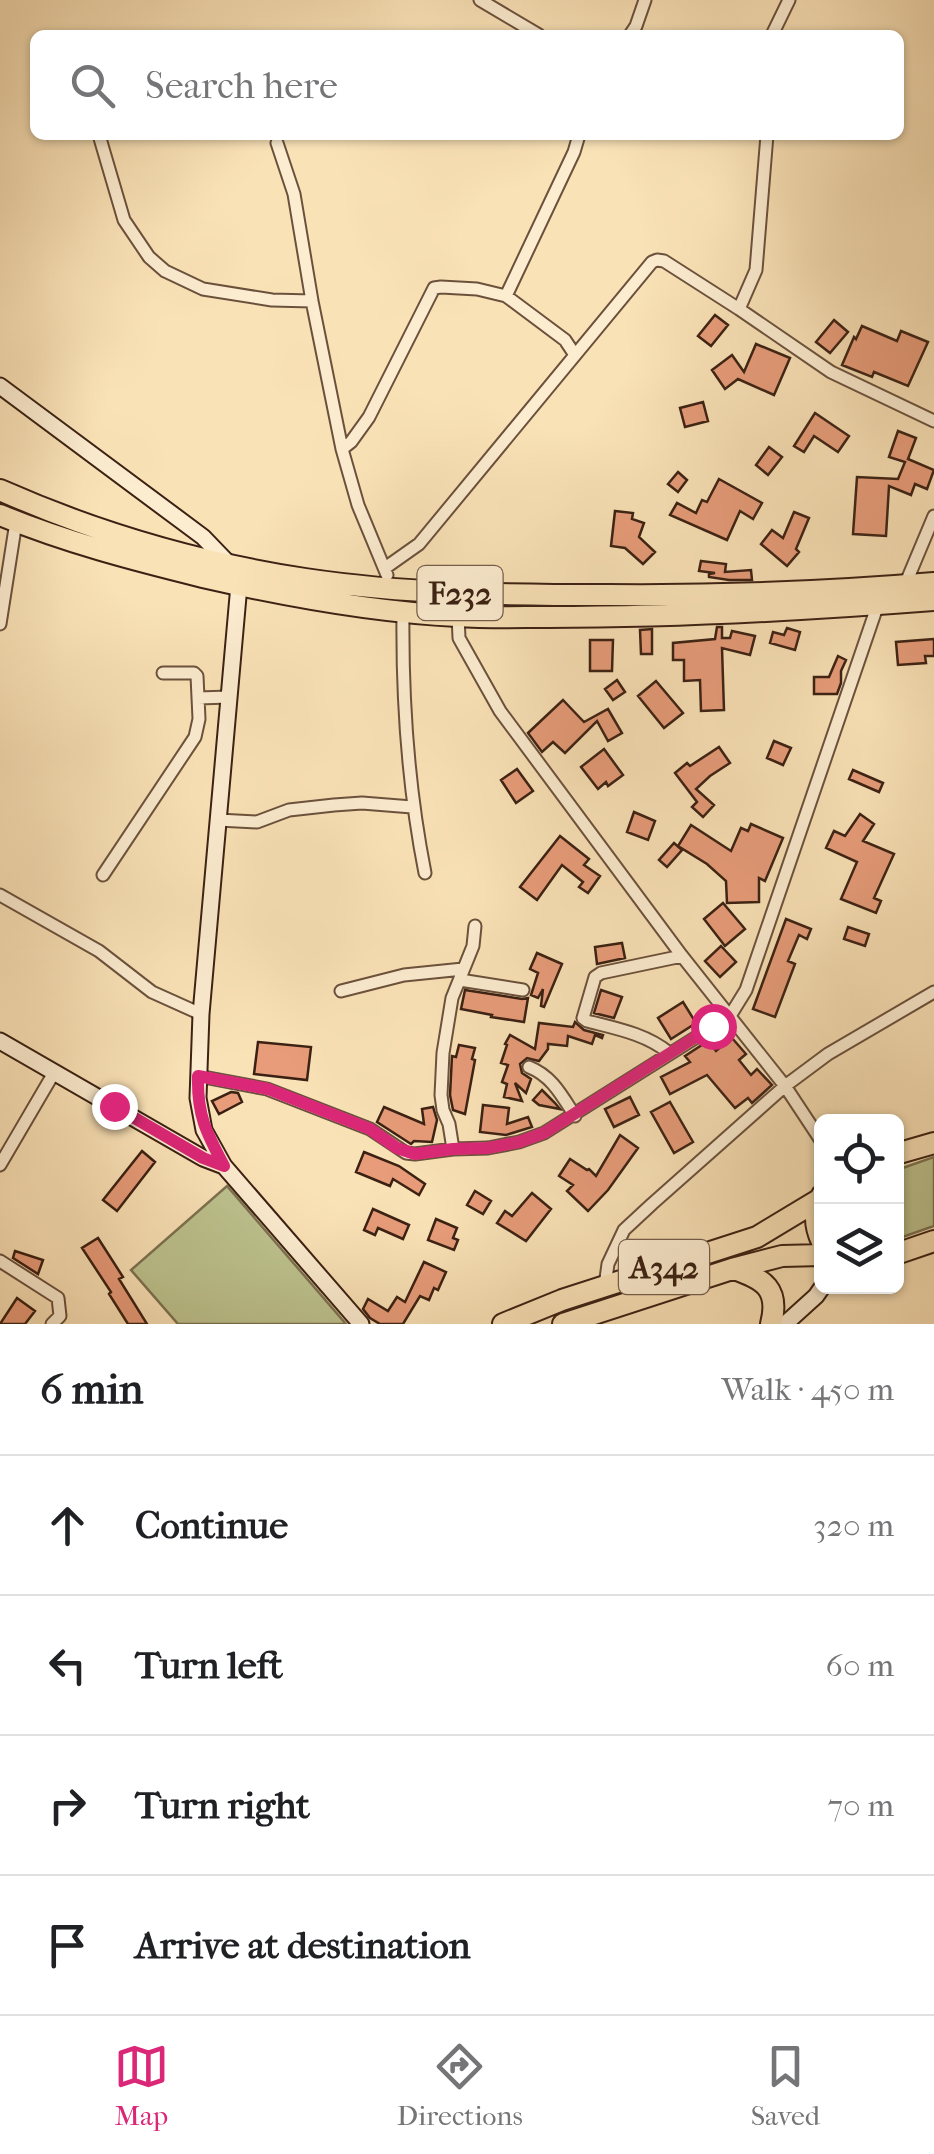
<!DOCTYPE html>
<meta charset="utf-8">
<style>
body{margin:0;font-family:"IM FELL French Canon",serif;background:#f2f2f2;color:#202124}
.controls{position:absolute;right:30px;bottom:30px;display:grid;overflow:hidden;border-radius:15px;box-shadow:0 2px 8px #0004}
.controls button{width:90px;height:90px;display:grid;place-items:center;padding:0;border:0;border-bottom:2px solid #e0e0e0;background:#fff;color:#202124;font:50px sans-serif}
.stop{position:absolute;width:30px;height:30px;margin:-22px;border:8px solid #db2777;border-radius:50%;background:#fff}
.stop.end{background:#db2777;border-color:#fff;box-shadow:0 2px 10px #0008}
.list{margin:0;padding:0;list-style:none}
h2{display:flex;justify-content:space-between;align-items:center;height:130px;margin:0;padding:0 40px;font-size:42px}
h2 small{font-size:32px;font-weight:400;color:#757577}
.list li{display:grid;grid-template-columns:65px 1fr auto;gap:30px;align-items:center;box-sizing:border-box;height:140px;padding:0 40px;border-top:2px solid #e0e0e0}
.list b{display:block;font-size:38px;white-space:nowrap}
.list em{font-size:32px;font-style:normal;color:#757577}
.icon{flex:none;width:55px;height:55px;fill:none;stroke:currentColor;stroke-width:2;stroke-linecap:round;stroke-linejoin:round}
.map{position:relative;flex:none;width:934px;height:1324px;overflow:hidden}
.search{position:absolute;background:#fff;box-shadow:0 2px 8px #0004;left:30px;right:30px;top:30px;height:110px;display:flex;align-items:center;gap:25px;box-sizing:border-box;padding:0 35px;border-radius:15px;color:#757577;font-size:38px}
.sheet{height:690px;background:#fff}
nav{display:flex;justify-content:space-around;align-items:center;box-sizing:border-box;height:140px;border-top:2px solid #e0e0e0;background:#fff;font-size:28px;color:#757577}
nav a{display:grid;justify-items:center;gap:5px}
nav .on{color:#db2777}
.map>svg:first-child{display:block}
</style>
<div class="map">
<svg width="934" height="1324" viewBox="0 0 934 1324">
<rect width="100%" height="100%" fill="#fae2b7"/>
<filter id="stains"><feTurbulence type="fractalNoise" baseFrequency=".002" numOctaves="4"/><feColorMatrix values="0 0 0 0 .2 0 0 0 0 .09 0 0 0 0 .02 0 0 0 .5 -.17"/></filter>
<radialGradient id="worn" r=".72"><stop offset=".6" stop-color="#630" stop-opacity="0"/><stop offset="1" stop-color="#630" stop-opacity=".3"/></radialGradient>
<!-- green -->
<path fill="#bdc38f" stroke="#7c7251" stroke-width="2.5" d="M934 1157V1226L897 1239V1170Z
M227 1186 346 1324H178L131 1270Z"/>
<!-- building -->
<path fill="#e89c7a" stroke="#3b2113" stroke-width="2.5" d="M715 315 728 325 711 346 698 336Z
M834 320 848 332 830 353 816 342Z
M862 326 897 341 901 331 928 342 908 386 874 372 872 377 842 365 854 337 856 339Z
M756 344 790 358 774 395 738 379 725 389 712 370 732 355 744 372Z
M703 402 708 421 685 427 680 408Z
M815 413 849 436 838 452 814 436 804 452 794 446Z
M898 431 916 438 908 459 934 470 927 489 915 484 911 495 889 486 886 536 853 534 857 477 898 479 905 462 889 457Z
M769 447 782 457 768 475 756 465Z
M678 472 687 480 678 492 668 484Z
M719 479 762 503 753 519 740 511 727 540 670 515 677 503 696 513 702 500 707 502Z
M615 511 633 513 632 519 644 523 639 537 655 552 643 564 625 548 611 546Z
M794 512 809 518 796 549 799 552 787 566 761 544 772 530 783 538Z
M701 561 726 564 725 572 751 570 752 580H729L709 577V574L715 573 699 571Z
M717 627H722V638H730L732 631 755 636 750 655 722 648 724 710 701 711 700 680 684 681V660H673V643L715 639Z
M787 628 800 632 795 650 770 643 773 632 784 635Z
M652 629V654H641L640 630Z
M934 639V656H925L926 663 898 665 896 642Z
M590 640H613L612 671H590Z
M838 656 846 660 841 671V683L837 694H814V677H829Z
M617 680 625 692 613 700 605 689Z
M656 681 683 713 664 728 638 696Z
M563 700 584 722 608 709 622 733 608 741 597 721 565 753 553 742 542 752 528 733Z
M774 741 791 748 783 765 767 758Z
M719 747 730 763 710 776 696 789 714 805 703 817 692 807 697 802 675 773 687 763 690 766Z
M604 749 623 775 608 786 606 782 598 789 581 767Z
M517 769 533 791 516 803 501 780Z
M853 770 883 783 879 792 849 779Z
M634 812 655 821 648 840 627 832Z
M860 814 874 824 863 841 894 854 874 898 881 901 876 913 841 899 857 862 826 848 834 831 845 836Z
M751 824 783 838 765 881 759 878V902L727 903 726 881 707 864 678 846 691 825 731 851 741 828 748 831Z
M560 836 589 859 584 865 600 876 588 893 579 887 583 882 562 865 537 900 520 887Z
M674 843 682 850 667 867 659 860Z
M723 903 745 929 725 946 704 919Z
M786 919 811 929 807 939 799 935 788 961 795 964 775 1017 753 1009Z
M848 927 869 934 865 946 844 939Z
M622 943 625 958 597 964 595 947Z
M721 946 736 962 720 977 705 961Z
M537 953 562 964 544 1007 541 1006 543 989 538 998 531 995 538 973 530 969Z
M465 990 522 999 528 998 524 1022 491 1017 492 1015 461 1009Z
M601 990 622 997 614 1018 594 1013Z
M683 1002 696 1023 671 1039 658 1018Z
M575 1022 584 1030 603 1035 602 1038 595 1035 592 1044 568 1036 567 1046 548 1044V1049L539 1061 527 1058 520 1064 522 1073 531 1079 526 1093 515 1083 522 1101 504 1097 507 1084 502 1082 508 1065 501 1063 507 1045 505 1044 510 1035 535 1049 539 1023 573 1027Z
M732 1038 746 1054 739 1060 751 1075 757 1069 772 1085 752 1103 748 1098 735 1108 707 1075 670 1094 661 1077 690 1062 685 1056 708 1041 716 1051Z
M258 1042 311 1047 307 1080 254 1074Z
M459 1045 475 1048 472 1059 475 1060 465 1114 453 1110 450 1095 452 1056 456 1057Z
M542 1090 555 1103 560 1109 539 1105 533 1100Z
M231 1092 238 1093 242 1102 219 1114 212 1101Z
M630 1097 639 1115 614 1127 605 1109Z
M670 1102 693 1142 674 1153 651 1112Z
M483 1105 509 1108 507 1124 528 1117 532 1127 506 1135 480 1132Z
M384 1107 424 1124 422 1109 433 1107 437 1120 432 1142 414 1141 411 1144 377 1122Z
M620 1135 638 1148 608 1190 588 1211 567 1191 573 1185 559 1176 570 1159 587 1170 589 1169 596 1176Z
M142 1151 155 1162 117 1211 103 1200Z
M364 1152 399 1166 425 1184 419 1195 393 1179 390 1186 356 1172Z
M475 1191 491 1201 483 1214 467 1205Z
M532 1193 551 1209 526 1241 497 1223 505 1211 512 1216Z
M373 1209 409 1225 403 1239 378 1228 375 1235 364 1230Z
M436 1219 457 1228 453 1238 458 1240 454 1250 428 1240Z
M98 1238 123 1277 119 1279 147 1324H128L109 1294 111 1292 82 1248Z
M15 1251 43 1260 38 1274 13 1258Z
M424 1262 446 1272 438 1290 434 1288 429 1300 420 1296 403 1324H380L370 1318 363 1309 368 1299 388 1311 397 1297 405 1302Z
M17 1298 35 1311 25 1324H0Z"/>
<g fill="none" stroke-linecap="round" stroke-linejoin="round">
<defs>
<path id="street" d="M480 0 539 35
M630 35 636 26 645 0
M772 35 789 0
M99 135 124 220 149 257 165 271 203 289 272 300 312 301
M277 143 294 194 312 301 342 449 358 505 387 575
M506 296 574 152 579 135
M739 309 756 270 767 135
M342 449 351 442 369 417 434 288 441 287 477 289 506 296 565 340 575 355
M385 568 419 544 652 262 657 260 664 261 739 309 831 372 934 421
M905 585 934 516
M403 612C402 700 408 787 425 873
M458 616 459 638 500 711 682 956 785 1086 822 1142
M0 624 16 522
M198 698 229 697
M218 820 257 822 289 810 334 805 362 803 412 807
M103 875 195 737 199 719 197 676 194 673H163
M0 895 99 951 152 992 201 1014
M460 980 523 990
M341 991 404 975 463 969
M669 1053C647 1034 614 1028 587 1021L583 1018 595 977 601 973 682 956
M529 1067C552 1076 562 1096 575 1116
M198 1076 267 1089 370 1129 406 1153 415 1154 453 1149 488 1148 519 1142 544 1133 730 1016 746 990 878 604
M453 1149 449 1124 443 1110 441 1095 443 1053 452 998 473 946 475 926
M0 1165 55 1071
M0 1261 58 1298 60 1316 52 1324
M605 1286 608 1264 624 1230 652 1204 785 1086 828 1054 934 992"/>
<path id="secondary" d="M0 386 203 537 229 564 239 585 201 1014 198 1098 204 1130 224 1166 361 1324
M0 1041 203 1158 224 1166
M785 1324 816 1296 823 1286"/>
<path id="highway" d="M0 490C97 533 200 563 305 579 405 594 507 595 608 595 716 596 826 592 934 583
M0 515C65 542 134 560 203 577 286 596 372 612 457 616 487 618 518 617 548 617 677 617 805 610 934 600
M896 1154 934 1143
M822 1195C814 1212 814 1225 822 1242
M896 1254 934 1241
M734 1269C764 1279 780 1289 771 1324
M503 1324 562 1300 757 1237 820 1199
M563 1324 732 1269 782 1256 822 1255"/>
</defs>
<!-- street casing -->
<use href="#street" stroke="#6b513c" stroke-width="15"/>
<!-- secondary casing -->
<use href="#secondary" stroke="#3b2113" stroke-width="19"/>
<!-- highway casing -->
<use href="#highway" stroke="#3b2113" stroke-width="24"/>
<!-- street -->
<use href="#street" stroke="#fcecd0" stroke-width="11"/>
<!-- secondary -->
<use href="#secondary" stroke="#fcecd0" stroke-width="15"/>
<!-- highway -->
<use href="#highway" stroke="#fae2b7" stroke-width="20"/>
</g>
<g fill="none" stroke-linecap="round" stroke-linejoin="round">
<!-- route -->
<path stroke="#db2777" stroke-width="12" d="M114 1106 203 1158 224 1166C206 1132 197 1115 198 1076L268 1089 370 1129 397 1148 415 1154 453 1149 488 1148 519 1142 544 1133 713 1026"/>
</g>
<g text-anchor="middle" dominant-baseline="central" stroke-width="10" stroke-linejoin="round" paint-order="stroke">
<!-- shield labels -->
<g fill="#fcecd0" stroke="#755e4c" stroke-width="2.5">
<rect x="417.5" y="566" width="85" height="54" rx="8"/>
<rect x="619" y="1240" width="90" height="54" rx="8"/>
</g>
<g font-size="32" font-weight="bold" fill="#3b2113">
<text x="460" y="593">F232</text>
<text x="664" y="1267">A342</text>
</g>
</g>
<rect width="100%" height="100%" filter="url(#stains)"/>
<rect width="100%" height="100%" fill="url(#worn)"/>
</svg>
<div class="controls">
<button><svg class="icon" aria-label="locate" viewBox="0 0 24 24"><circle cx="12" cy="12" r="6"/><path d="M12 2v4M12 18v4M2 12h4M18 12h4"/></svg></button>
<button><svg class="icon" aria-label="layers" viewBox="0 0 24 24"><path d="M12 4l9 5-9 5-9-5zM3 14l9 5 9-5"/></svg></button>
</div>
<div class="stop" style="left:713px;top:1026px"></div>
<div class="stop end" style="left:114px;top:1106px"></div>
<div class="search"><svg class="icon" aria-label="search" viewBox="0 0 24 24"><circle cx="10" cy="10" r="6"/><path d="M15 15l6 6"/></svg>Search here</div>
</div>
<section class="sheet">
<h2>6 min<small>Walk · 450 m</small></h2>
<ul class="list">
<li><svg class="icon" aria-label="ahead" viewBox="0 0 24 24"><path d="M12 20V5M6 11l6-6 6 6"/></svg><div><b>Continue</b></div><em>320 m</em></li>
<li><svg class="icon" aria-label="left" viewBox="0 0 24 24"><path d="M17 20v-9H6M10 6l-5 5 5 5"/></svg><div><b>Turn left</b></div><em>60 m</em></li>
<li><svg class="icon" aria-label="right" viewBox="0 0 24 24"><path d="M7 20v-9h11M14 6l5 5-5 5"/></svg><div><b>Turn right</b></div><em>70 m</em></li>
<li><svg class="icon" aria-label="arrive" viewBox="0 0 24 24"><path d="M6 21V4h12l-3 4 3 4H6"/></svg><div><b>Arrive at destination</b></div></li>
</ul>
</section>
<nav>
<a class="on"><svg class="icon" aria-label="map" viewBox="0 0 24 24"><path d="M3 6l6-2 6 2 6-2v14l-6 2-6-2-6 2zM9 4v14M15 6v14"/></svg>Map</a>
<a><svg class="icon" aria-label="directions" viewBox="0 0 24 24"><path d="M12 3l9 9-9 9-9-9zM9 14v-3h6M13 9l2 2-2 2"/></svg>Directions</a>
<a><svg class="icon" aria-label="saved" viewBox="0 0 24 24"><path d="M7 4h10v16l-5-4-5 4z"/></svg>Saved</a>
</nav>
